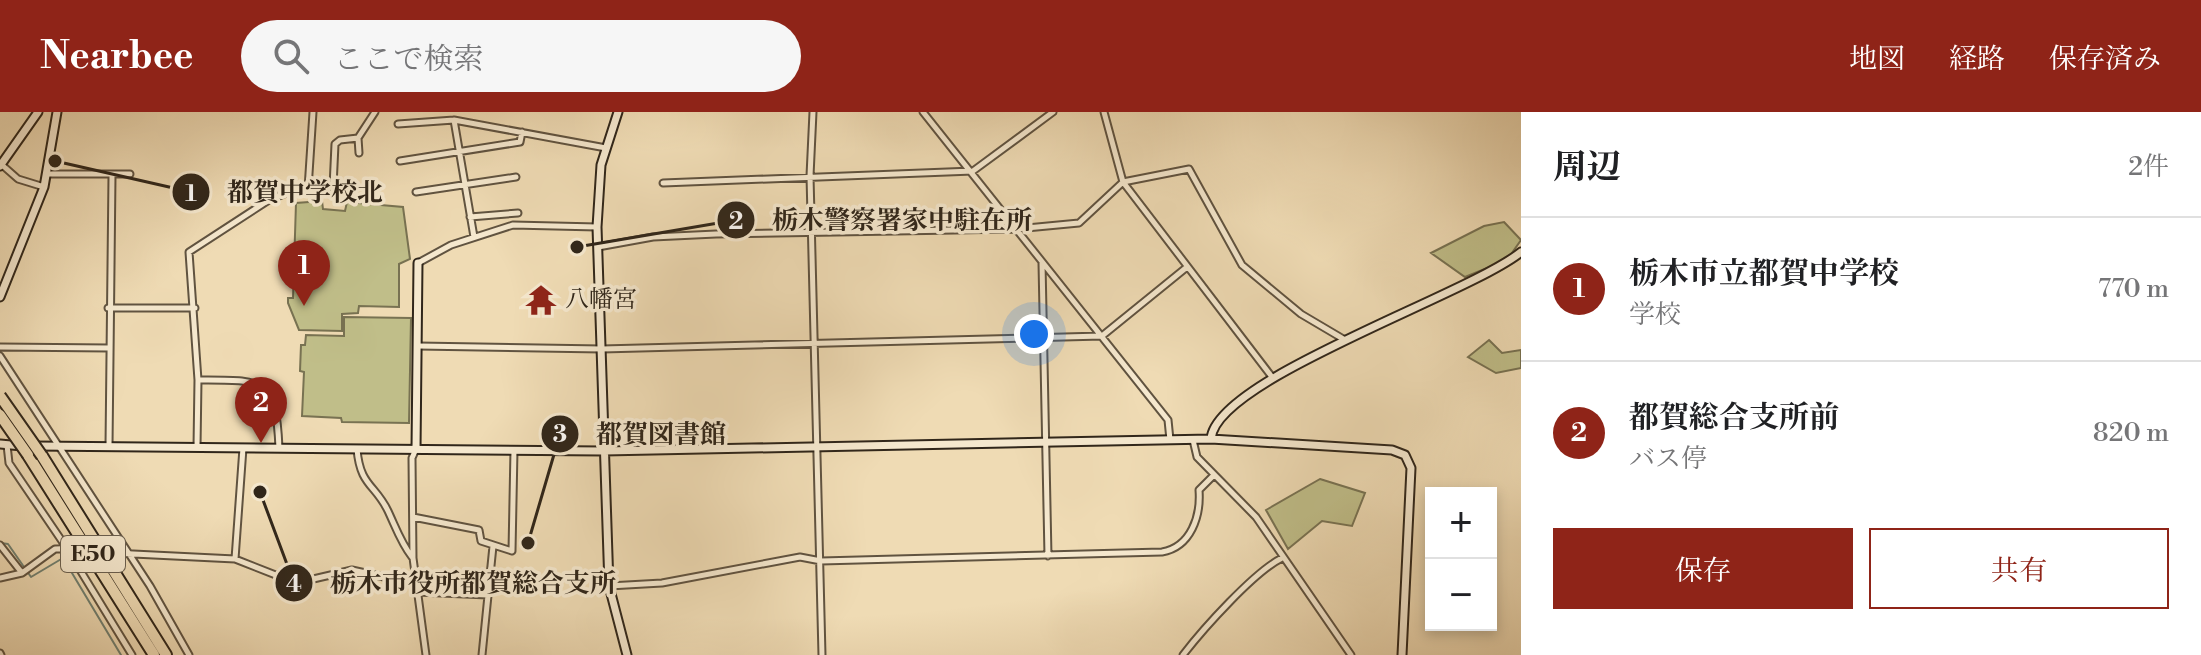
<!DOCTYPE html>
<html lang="ja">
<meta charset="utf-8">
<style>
body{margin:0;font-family:"Libre Bodoni","Noto Serif JP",serif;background:#f6f6f6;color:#202124}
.controls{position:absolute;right:24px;bottom:24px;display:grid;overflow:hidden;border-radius:0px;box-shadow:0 4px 12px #0003}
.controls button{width:72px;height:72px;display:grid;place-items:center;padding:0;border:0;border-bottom:2px solid #e0e0e0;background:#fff;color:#202124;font:40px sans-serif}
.you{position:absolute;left:1034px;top:222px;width:28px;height:28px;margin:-20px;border:6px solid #fff;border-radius:50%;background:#1a73e8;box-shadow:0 0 0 12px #1a73e833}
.badge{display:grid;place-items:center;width:52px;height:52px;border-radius:50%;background:#8f2418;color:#fff;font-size:26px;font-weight:700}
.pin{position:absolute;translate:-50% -66px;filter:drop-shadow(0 2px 4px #0008)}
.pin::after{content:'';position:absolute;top:42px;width:28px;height:24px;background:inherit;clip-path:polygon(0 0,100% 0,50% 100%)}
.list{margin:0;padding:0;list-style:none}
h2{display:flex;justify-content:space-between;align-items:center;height:104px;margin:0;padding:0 32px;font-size:34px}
h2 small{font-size:26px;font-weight:400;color:#757577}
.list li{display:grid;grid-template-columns:52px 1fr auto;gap:24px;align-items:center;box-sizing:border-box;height:144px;padding:0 32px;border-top:2px solid #e0e0e0}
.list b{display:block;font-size:30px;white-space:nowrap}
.list p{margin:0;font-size:26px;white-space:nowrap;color:#757577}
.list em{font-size:26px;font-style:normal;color:#757577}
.actions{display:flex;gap:16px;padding:24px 32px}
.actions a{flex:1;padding:18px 0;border:2px solid #8f2418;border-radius:0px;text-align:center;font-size:28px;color:#8f2418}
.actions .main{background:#8f2418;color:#fff}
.icon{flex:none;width:44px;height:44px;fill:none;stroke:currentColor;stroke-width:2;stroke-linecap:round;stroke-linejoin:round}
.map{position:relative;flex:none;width:1521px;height:543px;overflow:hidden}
header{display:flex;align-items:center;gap:48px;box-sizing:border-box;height:112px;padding:0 40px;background:#8f2418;color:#fff}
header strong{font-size:38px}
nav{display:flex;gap:44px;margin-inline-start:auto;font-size:28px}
.search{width:560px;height:72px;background:#f6f6f6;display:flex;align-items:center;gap:20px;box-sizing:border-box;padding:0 28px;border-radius:44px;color:#757577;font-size:30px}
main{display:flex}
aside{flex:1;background:#fff}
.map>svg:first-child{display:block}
</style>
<header>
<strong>Nearbee</strong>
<div class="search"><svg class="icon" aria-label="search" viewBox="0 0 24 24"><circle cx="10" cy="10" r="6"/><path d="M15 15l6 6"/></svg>ここで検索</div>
<nav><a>地図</a><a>経路</a><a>保存済み</a></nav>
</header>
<main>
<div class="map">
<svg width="1521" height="543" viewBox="0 0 1521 543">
<rect width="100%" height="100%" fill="#efdbb4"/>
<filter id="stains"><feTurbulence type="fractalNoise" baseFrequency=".0025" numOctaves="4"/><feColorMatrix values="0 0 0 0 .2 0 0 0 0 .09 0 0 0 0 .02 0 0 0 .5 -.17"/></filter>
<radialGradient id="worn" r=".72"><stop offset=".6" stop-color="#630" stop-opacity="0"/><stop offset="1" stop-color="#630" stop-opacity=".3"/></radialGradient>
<!-- green -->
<path fill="#c0be89" stroke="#787252" stroke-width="2" d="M322 89 323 97 345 99 347 90 403 95 410 147 399 152V195L359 194 358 201 342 202V219L299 218 288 191V186H293L296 91Z
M1504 110 1521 128 1507 148 1465 165 1431 141 1484 114Z
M344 205 411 206 409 311 342 310 341 306 302 304 304 260 300 259 301 233H305L306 223 344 224Z
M1489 228 1502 241 1521 238V256L1496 261 1468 245Z
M1320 367 1365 381 1352 414 1322 409 1288 437 1266 398Z"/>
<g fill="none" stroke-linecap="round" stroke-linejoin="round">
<!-- stream -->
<path stroke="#707f70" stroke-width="2" d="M1 431 8 432 31 465 63 446 121 543"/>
<defs>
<path id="street" d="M813 0 810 64 822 543
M923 0 1168 308 1170 328
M1104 0 1123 70 1272 265
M454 8 474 125
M398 12 454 8 606 36
M359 41 358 26 375 0
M400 49 520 30 522 20
M1 52 18 67 44 75
M47 62H130
M663 71 973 59 1053 0
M308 77 313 0
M416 80 516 65
M470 105 518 101
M598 135 653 125 716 122 1015 117 1079 111 1123 70 1189 57 1242 153 1301 202 1345 228
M418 151 451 133 513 113 597 115
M1042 151 1048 444
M108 196H195
M418 234 602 237 1102 224 1187 155
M0 235 109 236
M0 244 150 474 189 543
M198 268C264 268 276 265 279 336
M1193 328 1197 345 1256 405 1351 543
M7 333 9 351 66 435 132 543
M109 334 112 64
M197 335 198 268 189 140 269 88 291 79 333 75 335 32 340 28 358 26
M357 337C360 374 375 372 388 399 396 416 401 431 412 445
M416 337 412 346 413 446 426 543
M413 405 479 418 481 429 512 439 514 338
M0 433 22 461 55 437 82 436
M113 441 235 447 296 471 352 458 416 472
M235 447 243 336
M0 466 22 461
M609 474 662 471 800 445 821 449 1162 440C1191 435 1201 404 1199 378L1213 364
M417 480 488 483
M0 541 1 543
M482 543 493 434
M1183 543C1203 517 1254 460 1282 446"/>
<path id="secondary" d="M618 0 601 53 597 115 609 474 627 543
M0 54 38 0
M0 185 44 75 57 0
M1211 327C1215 267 1468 183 1521 140
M0 332 22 334
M35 334 604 339 1211 327 1392 338 1405 343 1411 356 1402 543
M416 337 418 151"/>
<path id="highway" d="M28 343 154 543
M42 344 166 543"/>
</defs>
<!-- street casing -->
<use href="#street" stroke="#605340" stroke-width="9"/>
<!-- secondary casing -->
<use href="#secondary" stroke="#30261a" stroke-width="11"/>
<!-- highway casing -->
<use href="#highway" stroke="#30261a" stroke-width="14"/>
<!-- street -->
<use href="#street" stroke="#f5e8ce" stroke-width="5"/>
<!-- secondary -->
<use href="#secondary" stroke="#f5e8ce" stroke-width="7"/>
<!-- highway -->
<use href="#highway" stroke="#efdbb4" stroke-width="10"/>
<defs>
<path id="highway-bridge" d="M0 284 42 344
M0 303 28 343"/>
</defs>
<!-- highway-bridge casing -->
<use href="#highway-bridge" stroke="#30261a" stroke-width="14" stroke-linecap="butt"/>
<!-- highway-bridge -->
<use href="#highway-bridge" stroke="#efdbb4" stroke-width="10"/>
</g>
<!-- icons -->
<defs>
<symbol id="temple-bare" viewBox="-9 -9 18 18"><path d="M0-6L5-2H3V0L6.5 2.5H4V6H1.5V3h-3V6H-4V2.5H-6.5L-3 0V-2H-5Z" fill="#8f2418" stroke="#f5e8ce" stroke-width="2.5" paint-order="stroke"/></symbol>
</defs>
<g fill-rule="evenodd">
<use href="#temple-bare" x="519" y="166" width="44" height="44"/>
</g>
<g text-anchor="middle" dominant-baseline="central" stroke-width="7" stroke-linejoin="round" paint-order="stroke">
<!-- shield labels -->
<rect fill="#f5e8ce" stroke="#6b6050" stroke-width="2" x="61" y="424" width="64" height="36" rx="6"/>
<g font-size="22" font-weight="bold" fill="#30261a">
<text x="93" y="442">E50</text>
</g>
<!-- poi labels -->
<g font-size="24" fill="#30261a" stroke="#f5e8ce" text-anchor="start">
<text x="565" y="188">八幡宮</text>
</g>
</g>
<!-- callouts -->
<path fill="none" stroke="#30261a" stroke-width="3" d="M55 49L191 80M577 135L736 108M528 431L560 322M260 380L294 471"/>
<g fill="#30261a" stroke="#f5e8ce" stroke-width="3">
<circle cx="55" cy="49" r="8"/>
<circle cx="577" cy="135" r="8"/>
<circle cx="528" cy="431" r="8"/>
<circle cx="260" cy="380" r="8"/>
<circle cx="191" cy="80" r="20"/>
<circle cx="736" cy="108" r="20"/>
<circle cx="560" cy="322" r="20"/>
<circle cx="294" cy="471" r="20"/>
</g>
<g font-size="24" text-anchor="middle" font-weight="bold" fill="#fff">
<text x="191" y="89">1</text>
<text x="736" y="117">2</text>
<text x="560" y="330">3</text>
<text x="294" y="480">4</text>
</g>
<g font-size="26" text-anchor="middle" font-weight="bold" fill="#30261a" stroke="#f5e8ce" stroke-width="7" stroke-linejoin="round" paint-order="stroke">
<text x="305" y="89">都賀中学校北</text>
<text x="902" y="117">栃木警察署家中駐在所</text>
<text x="661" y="331">都賀図書館</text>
<text x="473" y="480">栃木市役所都賀総合支所</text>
</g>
<rect width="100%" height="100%" filter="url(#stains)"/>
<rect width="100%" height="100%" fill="url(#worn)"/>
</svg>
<div class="controls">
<button>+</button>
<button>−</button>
</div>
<div class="you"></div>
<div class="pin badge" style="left:304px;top:194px">1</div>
<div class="pin badge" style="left:261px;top:331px">2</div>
</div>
<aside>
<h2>周辺<small>2件</small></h2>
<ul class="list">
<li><span class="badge">1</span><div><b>栃木市立都賀中学校</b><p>学校</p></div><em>770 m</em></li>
<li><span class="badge">2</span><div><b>都賀総合支所前</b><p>バス停</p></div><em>820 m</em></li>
</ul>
<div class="actions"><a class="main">保存</a><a>共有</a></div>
</aside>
</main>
